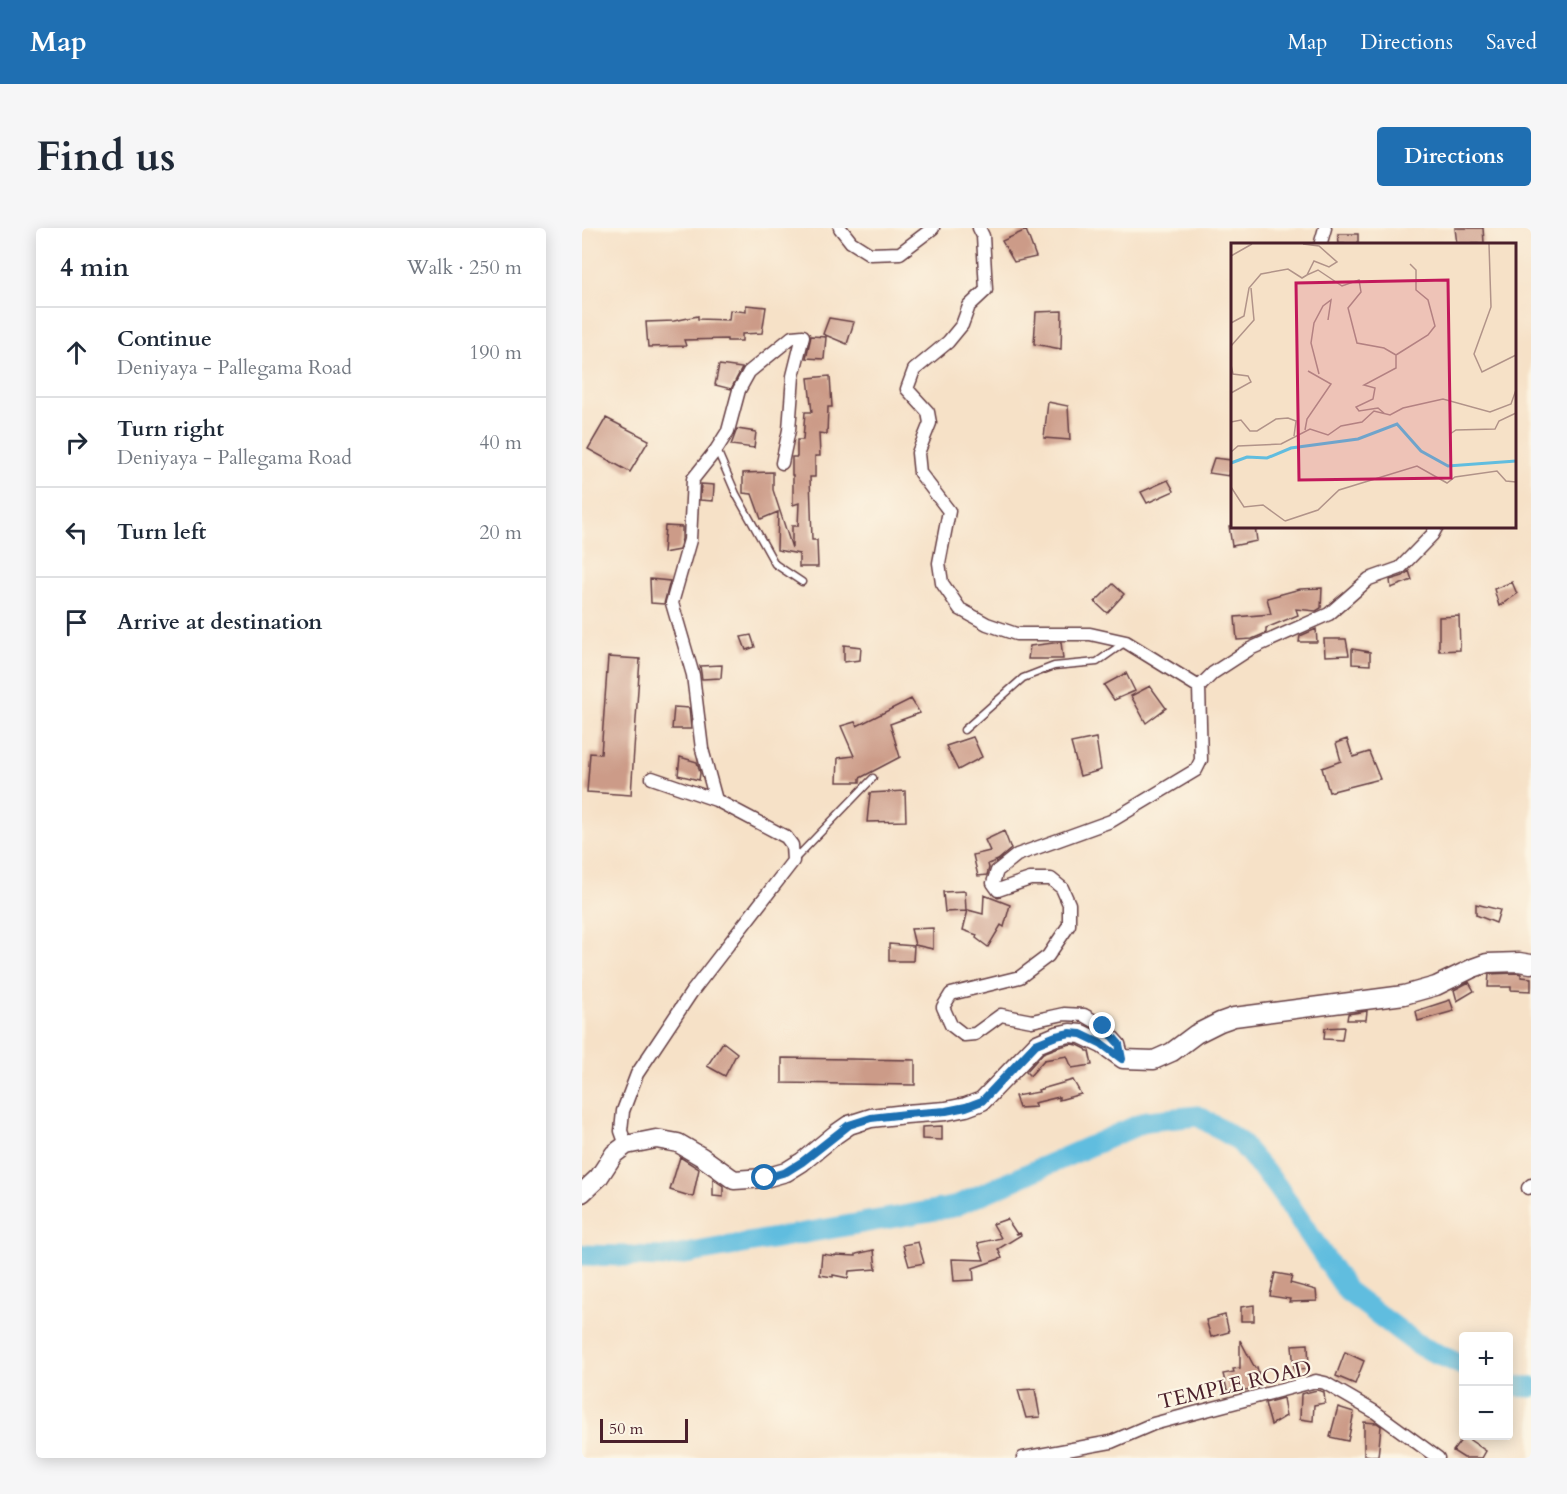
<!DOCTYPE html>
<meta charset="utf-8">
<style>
body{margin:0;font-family:Cardo,serif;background:#f6f6f7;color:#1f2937}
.controls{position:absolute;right:18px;bottom:18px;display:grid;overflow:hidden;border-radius:6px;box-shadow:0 3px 15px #0003}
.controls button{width:54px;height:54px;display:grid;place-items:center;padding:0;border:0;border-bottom:2px solid #e0e1e3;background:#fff;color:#1f2937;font:30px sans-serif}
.scale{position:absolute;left:18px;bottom:15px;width:88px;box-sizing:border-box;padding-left:6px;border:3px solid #4a1f2b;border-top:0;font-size:16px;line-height:21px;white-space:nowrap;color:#4a1f2b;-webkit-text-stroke:4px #fcf5e5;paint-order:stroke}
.stop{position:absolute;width:18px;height:18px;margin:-14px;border:4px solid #1f6fb2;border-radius:50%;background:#fff}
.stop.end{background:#1f6fb2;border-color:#fff;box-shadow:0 2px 6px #0008}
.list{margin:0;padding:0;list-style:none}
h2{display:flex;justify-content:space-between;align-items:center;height:78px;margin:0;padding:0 24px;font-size:26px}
h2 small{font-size:20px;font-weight:400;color:#747a83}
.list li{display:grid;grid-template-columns:39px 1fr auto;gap:18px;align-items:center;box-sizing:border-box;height:90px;padding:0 24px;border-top:2px solid #e0e1e3}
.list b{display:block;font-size:22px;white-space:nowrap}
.list p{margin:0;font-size:20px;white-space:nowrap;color:#747a83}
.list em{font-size:20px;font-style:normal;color:#747a83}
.icon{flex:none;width:33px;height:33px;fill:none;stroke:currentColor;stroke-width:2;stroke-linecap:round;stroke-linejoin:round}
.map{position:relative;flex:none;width:949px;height:1230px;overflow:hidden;border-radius:6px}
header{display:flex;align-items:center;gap:36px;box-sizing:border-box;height:84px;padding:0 30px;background:#1f6fb2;color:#fff}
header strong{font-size:28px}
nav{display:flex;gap:33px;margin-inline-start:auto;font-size:21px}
.intro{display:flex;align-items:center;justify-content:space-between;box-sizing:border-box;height:144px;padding:0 36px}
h1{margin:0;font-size:42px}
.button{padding:15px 27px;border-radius:6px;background:#1f6fb2;color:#fff;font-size:21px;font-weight:700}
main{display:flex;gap:36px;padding:0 36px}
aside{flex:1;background:#fff;border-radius:6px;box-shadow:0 3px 15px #0003}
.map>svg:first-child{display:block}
</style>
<header>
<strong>Map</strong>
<nav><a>Map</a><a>Directions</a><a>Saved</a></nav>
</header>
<div class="intro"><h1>Find us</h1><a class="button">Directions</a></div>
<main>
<aside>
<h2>4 min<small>Walk · 250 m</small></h2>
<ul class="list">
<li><svg class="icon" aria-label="ahead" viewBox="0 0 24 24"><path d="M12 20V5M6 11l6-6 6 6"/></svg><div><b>Continue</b><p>Deniyaya - Pallegama Road</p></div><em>190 m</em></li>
<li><svg class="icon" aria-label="right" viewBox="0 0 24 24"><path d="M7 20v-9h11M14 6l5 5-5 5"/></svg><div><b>Turn right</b><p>Deniyaya - Pallegama Road</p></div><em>40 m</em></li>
<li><svg class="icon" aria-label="left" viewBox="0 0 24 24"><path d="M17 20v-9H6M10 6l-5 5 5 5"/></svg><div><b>Turn left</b></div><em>20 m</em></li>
<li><svg class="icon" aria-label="arrive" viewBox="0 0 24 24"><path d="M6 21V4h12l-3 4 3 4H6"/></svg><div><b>Arrive at destination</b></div></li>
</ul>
</aside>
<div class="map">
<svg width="949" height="1230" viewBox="0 0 949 1230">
<rect width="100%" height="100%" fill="#fcf5e5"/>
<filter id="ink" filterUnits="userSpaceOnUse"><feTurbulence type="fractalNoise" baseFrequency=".0167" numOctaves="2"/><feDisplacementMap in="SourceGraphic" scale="12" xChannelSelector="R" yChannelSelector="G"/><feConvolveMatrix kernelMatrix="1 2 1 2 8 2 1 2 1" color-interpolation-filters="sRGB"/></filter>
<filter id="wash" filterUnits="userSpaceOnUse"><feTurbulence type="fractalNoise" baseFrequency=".008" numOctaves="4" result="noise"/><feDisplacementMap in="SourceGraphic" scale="24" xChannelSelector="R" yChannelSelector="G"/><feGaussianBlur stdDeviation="1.35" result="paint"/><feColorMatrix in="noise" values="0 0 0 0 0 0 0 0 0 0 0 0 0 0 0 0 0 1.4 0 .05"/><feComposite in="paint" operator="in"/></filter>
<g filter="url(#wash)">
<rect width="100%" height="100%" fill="#f6e1c7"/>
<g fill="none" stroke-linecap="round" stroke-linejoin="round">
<!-- river -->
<path stroke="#61bddf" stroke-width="21" d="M0 1027 86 1029 371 979 565 893 616 888 656 912 695 958 765 1063 838 1118 882 1138
M927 1158 949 1159"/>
</g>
<g id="blocks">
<!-- building -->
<path fill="#cc9b88" d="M873 0H901L902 15 892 16H875Z
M444 2 454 29 432 34 420 13Z
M756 6H776V16H757Z
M164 77 184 79 180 105 160 106V113H145V111L102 112 104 118 66 119 64 94 92 93 116 88V91L147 92 148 82 164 84Z
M480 83 479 121 452 116 454 84Z
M247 90 272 94 265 116 241 106Z
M229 108 244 109 242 131 224 130Z
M137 137 160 140 149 161 133 157Z
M248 148 250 179H246L245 206 237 205 238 228H233V249H228L230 312H235L236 339H217V326L195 322 196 284 179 291 170 266 161 265V245L191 244V262L210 320V298H216L217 275 211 277V247H210V229H215V212H221L223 184H230L226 150Z
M466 174 486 178 488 212 462 210Z
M24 190 67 212 48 244 6 221Z
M155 201 174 204 172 220 149 217Z
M632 230 649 232 647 248 627 245Z
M586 252 592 263 565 275 559 264Z
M119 256 132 257 131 273 118 272Z
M83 298 100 299V311L97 322 81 325Z
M647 298H673L675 313 650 318Z
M827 343 830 352 809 360 808 352 821 348Z
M68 351 88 353 82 376 69 375Z
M930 354 935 366 917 378 912 361Z
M531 356 542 366 525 385 513 374Z
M740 360 739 380 734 383 714 381 716 387 684 400V405L670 411 655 412 653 389 689 386 685 370 718 361Z
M877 388 878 422 857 423V389Z
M734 401 735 414H717L718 408Z
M169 407 173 419 164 422 159 409Z
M742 411H764L767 427 743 428Z
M479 414 481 431H446L448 418Z
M262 417 279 419 278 432 262 434Z
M770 421 788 424V437L770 436Z
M26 429 58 431 49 567 5 564 8 525 19 526Z
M140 437 139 450 120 451 118 438Z
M544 445 553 463 532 472 522 457Z
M568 458 584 480 564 495 549 468Z
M329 471 338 485 308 496 318 529 278 550V554H255L256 530 272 528 259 498 273 494 275 498Z
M92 479 107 480 109 501H90Z
M391 509 400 529 376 542 364 518Z
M514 510 519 542 498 548 489 515Z
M765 511 771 529 787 524 798 551 747 564 740 540 759 533 754 515Z
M98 529 115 534 118 545 117 552 96 547Z
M323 563 324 593 285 594 288 565Z
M422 603 429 621 416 632 406 636 407 640 405 647 396 648 391 627 408 623 403 612Z
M383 663 384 683 363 684 361 664Z
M402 667 428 677 422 699 419 697 406 719 394 710 395 707 381 702 386 682 401 686Z
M894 676 918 682 914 695 894 687Z
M351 700V721L333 717 329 701Z
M307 716 332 718 331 733H307Z
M936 745 939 746V749L949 750V763L929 762V759H906L907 746Z
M887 754 892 763 875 773 872 762Z
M868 772 872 783 836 793 834 783Z
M785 783 784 792H765L766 786Z
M762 799 760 812 742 811 743 800Z
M141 814 155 825 143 848 125 838Z
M489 816 496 817 504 821 505 823H507L510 837 490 840 485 828 462 832 448 848 444 844 461 825 477 819Z
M200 830 333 832V857L200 855Z
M491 852 499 866 477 872V869L452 875 454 879 437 880 433 868 457 864 456 862Z
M360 898V912L340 911V899Z
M98 929 117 941 111 969 88 962Z
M131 951 141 958V969L131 968Z
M425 991 435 1006 438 1005 439 1007 416 1021 420 1030 391 1040 392 1052 372 1053 370 1031 402 1032 396 1015 419 1010 411 996Z
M336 1014 342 1035 327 1038 321 1017Z
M292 1022 294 1041 267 1043 266 1050 251 1047V1049L238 1047 240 1026 253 1028V1027L274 1028V1026Z
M693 1045 710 1048 708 1055 734 1062 735 1073 707 1074 708 1071 688 1068Z
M672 1077V1093H659V1079Z
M643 1087 647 1104 629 1109 624 1092Z
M658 1112 673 1140 675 1139 680 1159 646 1165 641 1146 652 1144 651 1141 658 1140Z
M726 1116 727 1141 712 1142 710 1117Z
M763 1124 782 1133 773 1156 754 1148Z
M453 1161 458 1189 444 1190 436 1162Z
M735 1162 742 1164 743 1175 732 1177 731 1193 718 1191 719 1166Z
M701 1170 704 1188 689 1197 683 1175Z
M756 1179 772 1184 766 1213 748 1209Z
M782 1194 795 1195 799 1198 796 1229 782 1227Z
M882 1208 904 1223 900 1230H882L871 1223Z"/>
</g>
</g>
<g filter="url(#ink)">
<use href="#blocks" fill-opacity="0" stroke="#643c42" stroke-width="1.5"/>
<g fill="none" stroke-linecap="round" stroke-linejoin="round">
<defs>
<path id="service" d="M135 222 154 266 193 336 220 354
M382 502 441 450 472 438 515 434 542 415
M212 632 291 550"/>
<path id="minor" d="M258 0 269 14 288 26 318 25 351 0
M397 0 401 8 404 62 387 78 380 97 366 114 332 142 325 161 346 184 348 195 336 225 338 245 367 283 357 335 360 355 378 381 405 396 434 406H508L544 414 617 459
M739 16V14L743 0
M134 572 120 521 111 447 90 375 108 312 111 251 134 222 146 203 157 162 167 144 210 109 221 108 211 148 207 202 200 235
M541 831 537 816 521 798 502 787 482 786 450 793 419 787 393 806 382 807 369 797 361 779 369 766 438 749 466 728 487 697V676L480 660 469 651H448L416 662 411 655 415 643 435 627 529 593 614 542 619 532 617 459 631 445 668 421 747 386 787 351 818 340 850 307 855 298
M44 917 39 903 41 883 55 846 109 765 211 633 210 617 204 609 134 572 70 550
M946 960 949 957
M441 1230 529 1214 571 1196 734 1153 743 1155 793 1184 856 1230"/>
<path id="secondary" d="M0 965 17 949 32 926 44 917 74 911 96 915 120 929 152 952 183 950 204 944 220 934 254 906 267 897 289 890 324 886 364 883 384 879 400 873 455 816 474 808 488 805 499 806 520 816 541 831 572 832 590 824 614 806 638 794 652 789 822 767 854 758 891 740 905 735 937 734 949 736"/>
</defs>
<!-- service casing -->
<use href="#service" stroke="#643c42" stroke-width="9"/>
<!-- minor casing -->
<use href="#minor" stroke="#643c42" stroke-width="15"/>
<!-- secondary casing -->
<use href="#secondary" stroke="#643c42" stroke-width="21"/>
<!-- service -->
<use href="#service" stroke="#fff" stroke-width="6"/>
<!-- minor -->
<use href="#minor" stroke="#fff" stroke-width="12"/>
<!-- secondary -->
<use href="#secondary" stroke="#fff" stroke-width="18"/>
</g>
</g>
<g fill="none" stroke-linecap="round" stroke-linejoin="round" filter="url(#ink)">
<!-- route -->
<path stroke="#1f6fb2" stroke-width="8" d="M183 950 204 944 220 934 267 897 289 890 324 886 364 883 384 879 400 873 454 816 474 808 488 805 499 806 520 816 540 831 537 816 521 798"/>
</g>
<g text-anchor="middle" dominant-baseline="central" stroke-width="4.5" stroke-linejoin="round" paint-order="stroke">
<!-- street labels -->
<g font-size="21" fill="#4a1f2b" stroke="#fcf5e5">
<text transform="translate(653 1157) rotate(-13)">TEMPLE ROAD</text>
</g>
</g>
<!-- overview -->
<g transform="translate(649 15)">
<rect width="285" height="285" fill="#f6e1c7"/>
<path fill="none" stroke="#61bddf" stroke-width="3" d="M0 220 16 214 36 215 60 205 127 196 166 181 190 208 217 223 285 218"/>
<path fill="none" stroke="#b19389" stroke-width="1.5" d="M72 1 88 3 106 19 98 24 83 18 76 32 87 27 111 43 128 37 130 49 117 65 126 100 153 105 165 112M258 1 260 64 243 111 251 129 285 112M0 13 21 1M0 80 13 73 18 45 30 31 57 26 71 35 76 32M0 103 23 77 20 45M165 112 197 92 204 83 197 57 185 47V27L179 21M0 122 2 131 17 133 20 139 0 150M88 131 80 100 83 80 92 63 100 57 97 77M154 171 147 165 128 168 125 164 142 156 144 145 133 142 165 125V112M0 179 10 177 19 188H26L45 176 57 175 65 178 63 193M74 187 76 176 100 141 77 128M219 191 225 187 264 186 268 178 285 170M0 209 7 203 50 201 79 186 97 192 110 183 131 179 143 168 159 172 172 165 212 156 259 169 280 161 285 147M0 244 13 264 32 262 54 278M54 278 87 267 108 247 186 223 216 240 224 234 266 228 275 238 285 239"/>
<path fill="#c2185b" fill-opacity="0.15" stroke="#c2185b" stroke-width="3" d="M217 37 220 235 68 237 65 40Z"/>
<rect width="285" height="285" fill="none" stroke="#4a1f2b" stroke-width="3"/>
</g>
</svg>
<div class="controls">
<button>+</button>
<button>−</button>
</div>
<div class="scale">50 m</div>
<div class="stop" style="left:183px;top:950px"></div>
<div class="stop end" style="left:521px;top:798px"></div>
</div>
</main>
